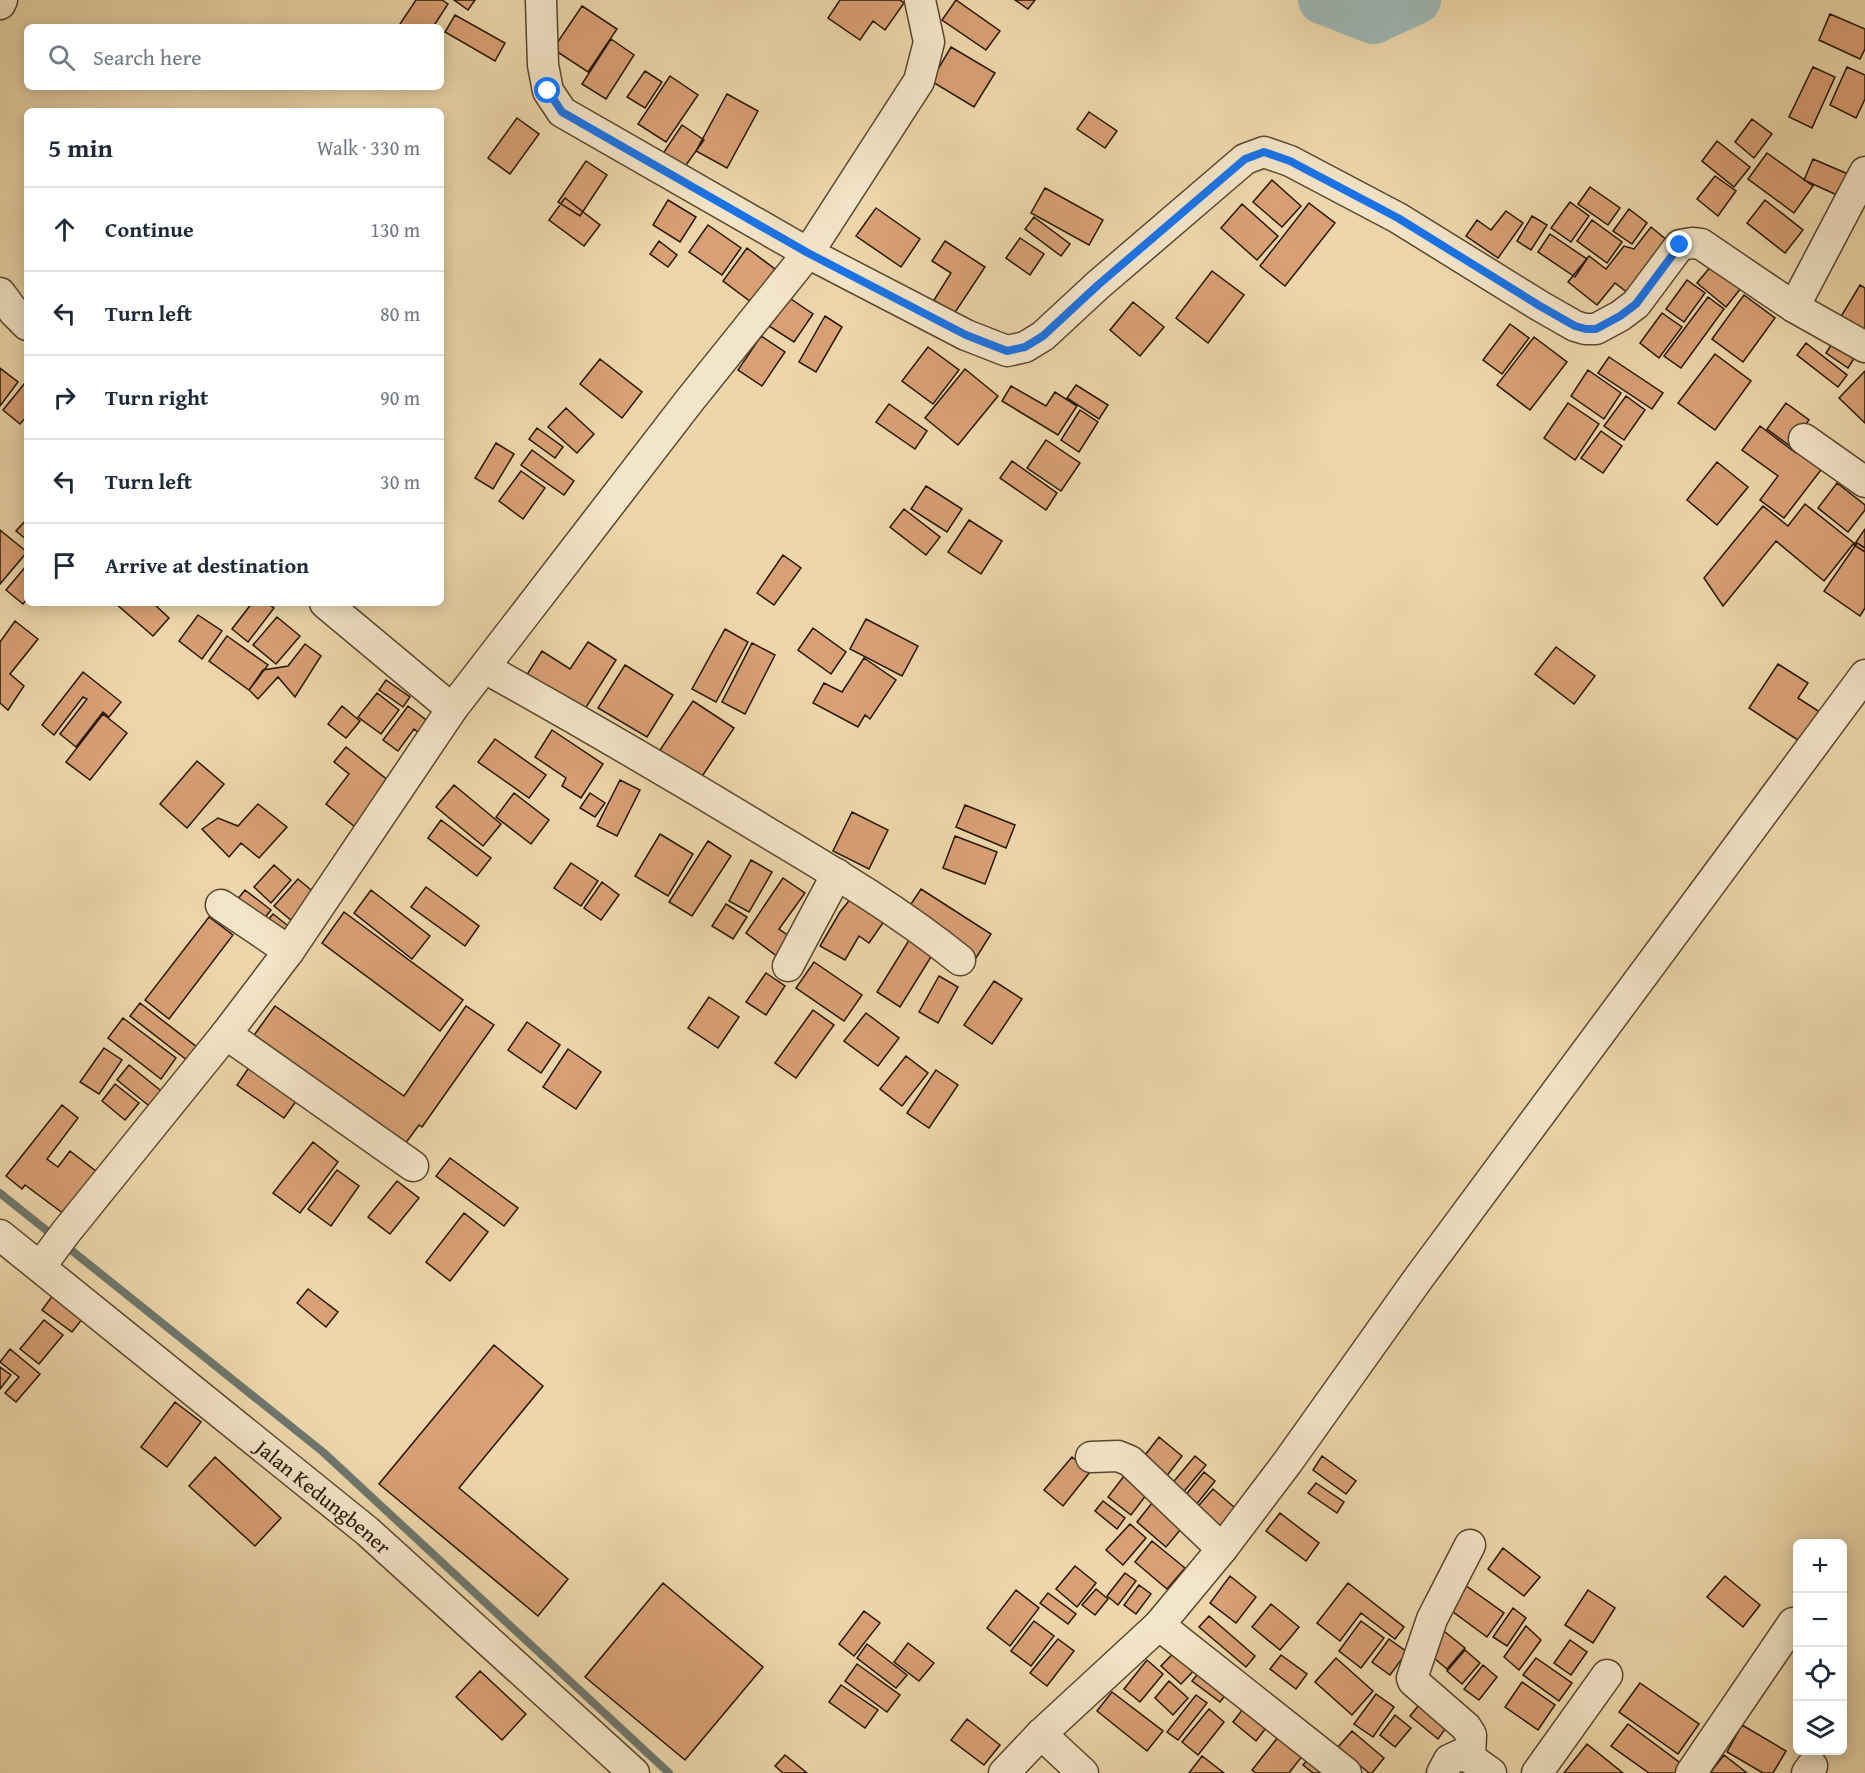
<!DOCTYPE html>
<meta charset="utf-8">
<style>
body{margin:0;font-family:"Gentium Book Plus",serif;background:#f6f6f7;color:#1f2937}
.controls{position:absolute;right:18px;bottom:18px;display:grid;overflow:hidden;border-radius:9px;box-shadow:0 3px 15px #0003}
.controls button{width:54px;height:54px;display:grid;place-items:center;padding:0;border:0;border-bottom:2px solid #e0e1e3;background:#fff;color:#1f2937;font:30px sans-serif}
.stop{position:absolute;width:18px;height:18px;margin:-14px;border:4px solid #1a73e8;border-radius:50%;background:#fff}
.stop.end{background:#1a73e8;border-color:#fff;box-shadow:0 2px 6px #0008}
.list{margin:0;padding:0;list-style:none}
h2{display:flex;justify-content:space-between;align-items:center;height:78px;margin:0;padding:0 24px;font-size:26px}
h2 small{font-size:20px;font-weight:400;color:#747a83}
.list li{display:grid;grid-template-columns:39px 1fr auto;gap:18px;align-items:center;box-sizing:border-box;height:84px;padding:0 24px;border-top:2px solid #e0e1e3}
.list b{display:block;font-size:22px;white-space:nowrap}
.list em{font-size:20px;font-style:normal;color:#747a83}
.icon{flex:none;width:33px;height:33px;fill:none;stroke:currentColor;stroke-width:2;stroke-linecap:round;stroke-linejoin:round}
.map{position:relative;flex:none;width:1865px;height:1773px;overflow:hidden}
.search{position:absolute;background:#fff;box-shadow:0 3px 15px #0003;left:24px;top:24px;width:420px;height:66px;display:flex;align-items:center;gap:15px;box-sizing:border-box;padding:0 21px;border-radius:9px;color:#747a83;font-size:22px}
.panel{position:absolute;background:#fff;box-shadow:0 3px 15px #0003;left:24px;top:108px;width:420px;height:498px;border-radius:9px}
.map>svg:first-child{display:block}
</style>
<div class="map">
<svg width="1865" height="1773" viewBox="0 0 1865 1773">
<rect width="100%" height="100%" fill="#edd7aa"/>
<filter id="stains"><feTurbulence type="fractalNoise" baseFrequency=".00333" numOctaves="4"/><feColorMatrix values="0 0 0 0 .2 0 0 0 0 .09 0 0 0 0 .02 0 0 0 .5 -.17"/></filter>
<radialGradient id="worn" r=".72"><stop offset=".6" stop-color="#630" stop-opacity="0"/><stop offset="1" stop-color="#630" stop-opacity=".3"/></radialGradient>
<g fill="none" stroke-linecap="round" stroke-linejoin="round">
<!-- stream -->
<path stroke="#6e776e" stroke-width="8" d="M0 1193 323 1452 669 1773"/>
<!-- river -->
<path stroke="#9eb7b5" stroke-width="48" d="M1322 0 1374 20 1417 0"/>
</g>
<!-- building -->
<path fill="#d8a074" stroke="#271704" stroke-width="1.5" d="M416 0H442L448 4 433 27H398Z
M454 0H475L468 10Z
M840 0H900L904 3 885 30 873 21 860 40 828 18Z
M956 0 1000 31 986 50 942 20Z
M1015 0H1035L1028 9Z
M582 6 617 29 588 72 553 49Z
M1830 14 1865 29V49L1860 59 1819 40Z
M455 15 505 43 495 61 445 32Z
M611 39 634 55 606 99 582 84Z
M951 47 995 73 974 107 931 81Z
M1813 67 1835 77 1812 128 1789 117Z
M1847 67 1865 75V99L1856 118 1830 105Z
M645 71 662 82 645 108 627 97Z
M670 76 698 95 666 142 638 124Z
M727 94 758 111 727 168 696 151Z
M1089 112 1117 131 1105 148 1077 129Z
M517 118 539 134 510 174 488 158Z
M1752 119 1772 134 1754 158 1735 142Z
M682 125 704 140 681 172 660 158Z
M1717 141 1750 167 1734 187 1702 161Z
M1767 153 1813 186 1794 213 1748 179Z
M1813 159 1848 174 1839 196 1804 180Z
M586 161 607 175 580 216 558 202Z
M1715 176 1736 191 1718 216 1697 199Z
M1272 180 1301 206 1282 227 1253 202Z
M1590 187 1620 208 1608 225 1578 204Z
M1045 188 1103 220 1089 245 1031 213Z
M565 198 600 225 584 246 549 220Z
M668 200 696 217 680 242 653 225Z
M1765 200 1803 230 1785 253 1747 223Z
M1570 202 1589 216 1571 242 1551 228Z
M1309 203 1335 223 1285 286 1260 266Z
M1242 204 1278 236 1257 260 1221 228Z
M876 208 920 239 901 267 856 236Z
M1629 209 1647 223 1632 244 1613 231Z
M1506 211 1523 223 1498 258 1466 236 1477 220 1491 230Z
M1532 216 1547 225 1531 250 1517 241Z
M1034 217 1070 244 1061 256 1025 229Z
M1592 220 1622 242 1607 263 1577 241Z
M708 225 741 248 722 275 689 252Z
M1651 227 1673 245 1633 297 1615 283 1597 305 1568 282 1589 256 1606 269 1624 246 1634 249Z
M1550 234 1587 259 1575 277 1538 252Z
M1020 238 1044 254 1030 275 1006 258Z
M659 241 677 255 668 267 650 254Z
M945 241 985 267 954 314 934 300 951 273 932 261Z
M747 248 775 269 751 302 723 281Z
M1712 265 1741 288 1726 307 1697 283Z
M1212 271 1244 295 1208 343 1176 318Z
M1687 280 1705 293 1684 322 1666 309Z
M1860 285 1865 288V340L1837 323Z
M1744 295 1775 318 1743 362 1712 339Z
M788 297 813 314 794 342 769 326Z
M1708 297 1724 309 1681 368 1664 356Z
M1133 302 1164 327 1140 356 1110 330Z
M1662 313 1682 327 1659 358 1640 343Z
M825 316 842 327 816 372 799 362Z
M1510 324 1529 338 1502 374 1483 360Z
M761 336 785 352 762 386 738 370Z
M1534 337 1567 362 1530 410 1497 385Z
M1835 339 1857 354 1848 368 1826 353Z
M1806 343 1847 375 1838 387 1797 355Z
M928 347 959 370 933 404 902 381Z
M1715 354 1751 381 1715 430 1678 403Z
M1609 357 1663 393 1652 409 1598 373Z
M600 359 642 392 622 418 580 384Z
M0 368 18 382 0 406Z
M965 369 998 396 958 445 925 418Z
M1588 370 1621 393 1604 419 1571 396Z
M1865 371V423L1839 398Z
M25 383 27 384V416L20 424 3 410Z
M1076 385 1108 405 1099 419 1067 398Z
M1011 386 1046 406 1055 392 1077 406 1058 435 1002 401Z
M1626 396 1645 410 1624 440 1604 426Z
M1568 403 1599 424 1575 460 1544 438Z
M1786 403 1809 420 1790 446 1767 429Z
M889 404 927 431 915 449 876 422Z
M566 408 594 434 577 453 548 427Z
M1080 410 1098 422 1079 452 1061 440Z
M1760 426 1796 453 1800 448 1824 466 1784 518 1760 500 1778 476 1742 450Z
M537 428 563 447 555 458 529 439Z
M1601 431 1622 446 1603 473 1581 458Z
M1046 440 1080 463 1061 491 1027 468Z
M496 443 514 454 493 489 475 478Z
M532 450 574 481 564 495 521 465Z
M1012 461 1057 493 1046 510 1000 478Z
M1717 462 1748 487 1717 525 1687 500Z
M521 471 545 488 523 519 499 501Z
M1837 483 1865 505V510L1848 532 1818 508Z
M926 486 962 509 947 532 911 509Z
M1805 504 1854 543 1824 581 1776 541 1723 606 1704 578 1763 506 1788 526Z
M904 509 940 537 926 555 890 527Z
M27 519V540L16 531Z
M969 520 1002 541 981 574 948 552Z
M1865 529V552L1854 545Z
M0 530 27 552 0 584Z
M1857 543 1865 548V608L1860 616 1824 591Z
M783 555 801 568 774 605 757 593Z
M27 565V599L23 604 6 590Z
M115 603H153L169 618 153 636Z
M252 603H267L274 608 248 642 232 629Z
M198 615 222 631 202 659 179 641Z
M277 617 300 636 276 664 253 645Z
M866 619 918 646 902 676 850 649Z
M15 621 38 639 10 674 24 686 8 710 0 703V642Z
M813 628 846 652 831 674 798 650Z
M725 629 748 642 716 702 692 689Z
M227 636 268 665 249 690 209 661Z
M588 642 616 660 578 720 521 684 542 651 570 669Z
M752 643 775 655 745 714 722 702Z
M305 644 321 656 295 697 278 677 258 699 249 690 263 670 288 666Z
M1556 647 1595 676 1574 704 1535 674Z
M864 658 896 680 870 719 865 715 858 727 813 703 824 683 842 692Z
M1778 664 1808 683 1798 698 1823 714 1804 744 1749 708Z
M625 665 673 695 647 737 598 708Z
M83 672 121 702 109 717 103 712 76 747 60 734 87 699 83 697 54 735 42 725Z
M386 680 410 697 403 707 379 690Z
M377 693 399 710 381 734 358 717Z
M693 701 734 728 699 781 658 753Z
M342 706 360 721 346 738 328 724Z
M408 706 434 726 425 738 414 729 398 751 383 740Z
M103 714 127 733 90 780 66 762Z
M552 730 603 764 581 798 562 786 566 778 535 757Z
M495 739 546 775 529 798 478 762Z
M346 747 394 785 359 830 326 804 349 774 334 762Z
M197 761 224 784 187 828 160 804Z
M620 780 640 790 617 836 597 826Z
M454 785 501 824 483 846 436 807Z
M514 793 549 820 531 844 496 817Z
M590 793 605 803 595 817 580 808Z
M258 804 287 827 259 858 241 843 229 857 202 829 218 818 238 826Z
M965 805 1015 825 1006 848 956 827Z
M852 812 888 830 869 869 833 851Z
M441 820 491 858 477 876 428 838Z
M660 834 693 854 668 896 635 876Z
M955 836 997 852 985 884 943 868Z
M708 841 731 856 692 916 669 902Z
M751 860 772 872 749 912 729 901Z
M571 863 598 881 581 906 554 888Z
M274 865 291 880 271 903 254 887Z
M783 878 805 893 779 929 796 941 782 960 746 933Z
M298 879 322 899 298 926 274 906Z
M602 882 619 895 601 920 584 908Z
M426 887 479 926 465 946 411 907Z
M921 889 991 934 976 958 905 913Z
M245 890 271 910 258 926 232 906Z
M371 890 430 936 412 959 354 913Z
M852 897 885 920 869 943 859 936 845 960 820 946 840 912Z
M726 904 747 917 733 939 712 926Z
M344 912 463 1000 440 1031 322 943Z
M273 914 291 928 280 941 263 926Z
M209 917 233 935 169 1019 145 1000Z
M911 937 934 952 900 1007 877 992Z
M814 962 862 995 844 1021 796 988Z
M766 973 785 986 766 1015 746 1002Z
M939 976 958 987 938 1023 919 1012Z
M994 981 1022 999 992 1044 964 1025Z
M709 997 739 1017 718 1048 688 1028Z
M140 1003 202 1051 192 1064 130 1016Z
M275 1006 404 1096 466 1006 494 1025 422 1127 419 1125 402 1148 250 1041Z
M813 1010 834 1025 796 1078 775 1063Z
M866 1013 899 1038 878 1066 844 1041Z
M123 1018 176 1058 161 1079 108 1038Z
M527 1022 560 1045 541 1073 508 1050Z
M104 1048 122 1060 99 1094 80 1082Z
M568 1049 601 1072 576 1109 543 1087Z
M906 1056 928 1073 902 1106 880 1089Z
M129 1065 170 1098 158 1113 117 1080Z
M250 1066 297 1100 284 1118 237 1085Z
M936 1070 958 1085 929 1128 907 1113Z
M115 1084 139 1103 125 1120 102 1101Z
M62 1105 78 1118 47 1159 58 1167 70 1151 97 1172 64 1214 25 1185 22 1189 6 1176Z
M313 1142 338 1162 300 1213 273 1193Z
M450 1158 518 1208 504 1226 436 1176Z
M337 1170 359 1186 331 1226 308 1209Z
M397 1181 419 1198 390 1234 368 1217Z
M464 1213 488 1232 450 1281 426 1262Z
M308 1289 338 1312 326 1327 297 1303Z
M53 1295 83 1318 72 1332 42 1310Z
M44 1320 63 1335 39 1364 20 1349Z
M494 1345 543 1386 459 1488 568 1579 538 1616 379 1484Z
M10 1349 40 1374 16 1402 5 1393 19 1377 0 1362Z
M0 1367 11 1375 0 1389Z
M175 1402 201 1422 167 1467 141 1447Z
M1159 1437 1182 1456 1162 1482 1139 1463Z
M1195 1456 1206 1465 1176 1501 1165 1492Z
M1322 1456 1356 1481 1346 1494 1313 1470Z
M215 1457 281 1518 255 1546 189 1486Z
M1072 1457 1090 1472 1063 1506 1044 1490Z
M1127 1472 1150 1490 1131 1515 1108 1497Z
M1204 1472 1215 1481 1192 1510 1181 1501Z
M1316 1483 1344 1502 1337 1513 1308 1493Z
M1213 1489 1241 1513 1222 1535 1194 1511Z
M1156 1498 1186 1523 1166 1547 1137 1522Z
M1103 1501 1125 1518 1117 1529 1095 1511Z
M1280 1513 1319 1543 1306 1561 1266 1531Z
M1130 1524 1146 1538 1123 1565 1106 1550Z
M1152 1541 1185 1568 1167 1589 1135 1562Z
M1503 1548 1540 1577 1524 1596 1488 1569Z
M1075 1566 1096 1583 1077 1607 1056 1589Z
M1125 1573 1136 1581 1118 1605 1107 1596Z
M1230 1576 1256 1597 1236 1623 1210 1603Z
M1725 1576 1760 1605 1743 1627 1707 1597Z
M1458 1580 1504 1613 1487 1637 1441 1603Z
M663 1583 763 1667 685 1760 585 1677Z
M1348 1583 1404 1627 1395 1639 1361 1613 1340 1641 1317 1623Z
M1139 1585 1151 1594 1136 1614 1124 1605Z
M1096 1589 1108 1599 1095 1615 1082 1605Z
M1016 1590 1039 1608 1010 1646 987 1628Z
M1588 1590 1615 1608 1593 1643 1565 1625Z
M1048 1593 1076 1614 1068 1624 1040 1603Z
M1271 1604 1299 1627 1280 1650 1252 1627Z
M1513 1608 1526 1618 1507 1646 1493 1637Z
M864 1611 880 1623 854 1656 839 1644Z
M1209 1616 1255 1656 1246 1667 1199 1627Z
M1034 1621 1054 1636 1031 1666 1011 1651Z
M1361 1621 1384 1638 1361 1668 1339 1651Z
M1526 1626 1541 1640 1519 1670 1504 1657Z
M1440 1628 1465 1648 1447 1669 1423 1649Z
M1058 1639 1074 1651 1047 1686 1030 1673Z
M1389 1639 1407 1652 1390 1675 1372 1662Z
M1570 1640 1587 1652 1571 1675 1554 1663Z
M908 1643 934 1663 919 1681 894 1662Z
M867 1644 907 1675 896 1688 857 1658Z
M1182 1644 1202 1662 1181 1684 1161 1666Z
M1465 1650 1480 1663 1462 1684 1447 1671Z
M1281 1655 1307 1674 1296 1689 1270 1669Z
M1336 1658 1373 1691 1352 1715 1315 1682Z
M1536 1658 1572 1683 1559 1701 1523 1675Z
M1147 1660 1163 1674 1140 1702 1124 1689Z
M857 1664 900 1695 887 1712 845 1681Z
M1483 1665 1497 1677 1479 1700 1464 1689Z
M1203 1667 1231 1688 1220 1702 1192 1681Z
M480 1671 526 1714 502 1740 456 1697Z
M1169 1681 1188 1698 1173 1715 1155 1698Z
M1522 1682 1555 1705 1538 1730 1505 1707Z
M1640 1683 1699 1724 1678 1754 1619 1712Z
M841 1685 878 1710 865 1728 829 1702Z
M1112 1692 1163 1731 1147 1751 1097 1711Z
M1376 1694 1394 1707 1373 1737 1354 1724Z
M1196 1695 1207 1703 1178 1740 1167 1732Z
M1423 1700 1451 1721 1438 1739 1410 1716Z
M1246 1705 1269 1724 1256 1741 1233 1722Z
M1209 1709 1224 1722 1198 1755 1182 1742Z
M1395 1715 1411 1728 1395 1747 1380 1735Z
M967 1719 1000 1745 984 1765 951 1740Z
M1628 1724 1683 1765 1678 1773H1649L1611 1746Z
M1742 1725 1786 1751 1773 1773H1763L1727 1752Z
M1286 1727 1310 1746 1289 1773H1256L1252 1770Z
M1352 1731 1384 1758 1372 1773H1369L1338 1747Z
M1587 1744 1623 1773H1564Z
M1314 1753 1336 1773H1313L1303 1765Z
M785 1755 807 1773H783L775 1766Z
M1724 1755 1747 1773H1710Z
M1202 1756 1224 1773H1189Z"/>
<g fill="none" stroke-linecap="round" stroke-linejoin="round">
<defs>
<g id="minor">
<path d="M541 0 543 65 548 91 562 112 808 253 966 335 1007 351 1025 347 1043 336 1098 285 1245 159 1264 152 1290 161 1398 218 1540 306 1575 326 1585 329H1596L1620 316 1636 304 1680 245 1692 243 1701 244 1794 307 1865 347"/>
<path d="M0 4 2 0"/>
<path d="M0 293 14 312 27 325"/>
<path d="M1794 307 1865 172"/>
<path d="M1804 439 1865 482"/>
<path d="M325 603 452 709"/>
<path d="M485 668C578 720 671 774 763 830 830 870 898 910 960 960"/>
<path d="M221 905 289 951"/>
<path d="M788 966 837 874"/>
<path d="M226 1034 413 1166"/>
<path id="s1" d="M0 1235 367 1531 634 1773"/>
<path d="M40 1267 66 1232 226 1034 289 951 452 709 690 400 808 253 919 81 929 42 920 0"/>
<path d="M1091 1457 1118 1456 1130 1461 1222 1549"/>
<path d="M1470 1545 1432 1619 1412 1678 1413 1681 1466 1727 1471 1735 1470 1758"/>
<path d="M1159 1625 1346 1773"/>
<path d="M1041 1734 1083 1773"/>
<path d="M1004 1773 1041 1734 1159 1625 1222 1549 1287 1463 1418 1279 1865 675"/>
<path d="M1442 1773 1449 1760 1460 1755 1470 1758 1491 1773"/>
<path d="M1537 1773 1607 1675"/>
<path d="M1691 1773 1793 1623"/>
<path d="M1807 1773 1812 1766"/>
</g>
</defs>
<!-- minor casing -->
<use href="#minor" stroke="#58472e" stroke-width="33"/>
<!-- minor -->
<use href="#minor" stroke="#f3e5c8" stroke-width="30"/>
</g>
<g fill="none" stroke-linecap="round" stroke-linejoin="round">
<!-- route -->
<path stroke="#1a73e8" stroke-width="8" d="M548 91 562 112 808 253 966 335 1007 351 1025 347 1043 336 1098 285 1245 159 1264 152 1290 161 1398 218 1540 306 1575 326 1586 329H1596L1620 316 1636 304 1680 245"/>
</g>
<g text-anchor="middle" dominant-baseline="central" stroke-width="5" stroke-linejoin="round" paint-order="stroke">
<!-- street labels -->
<g font-size="21" fill="#271704" stroke="#f3e5c8">
<text stroke="none"><textPath href="#s1" startOffset="416">Jalan Kedungbener</textPath></text>
</g>
</g>
<rect width="100%" height="100%" filter="url(#stains)"/>
<rect width="100%" height="100%" fill="url(#worn)"/>
</svg>
<div class="controls">
<button>+</button>
<button>−</button>
<button><svg class="icon" aria-label="locate" viewBox="0 0 24 24"><circle cx="12" cy="12" r="6"/><path d="M12 2v4M12 18v4M2 12h4M18 12h4"/></svg></button>
<button><svg class="icon" aria-label="layers" viewBox="0 0 24 24"><path d="M12 4l9 5-9 5-9-5zM3 14l9 5 9-5"/></svg></button>
</div>
<div class="stop" style="left:548px;top:91px"></div>
<div class="stop end" style="left:1680px;top:245px"></div>
<div class="search"><svg class="icon" aria-label="search" viewBox="0 0 24 24"><circle cx="10" cy="10" r="6"/><path d="M15 15l6 6"/></svg>Search here</div>
<section class="panel">
<h2>5 min<small>Walk · 330 m</small></h2>
<ul class="list">
<li><svg class="icon" aria-label="ahead" viewBox="0 0 24 24"><path d="M12 20V5M6 11l6-6 6 6"/></svg><div><b>Continue</b></div><em>130 m</em></li>
<li><svg class="icon" aria-label="left" viewBox="0 0 24 24"><path d="M17 20v-9H6M10 6l-5 5 5 5"/></svg><div><b>Turn left</b></div><em>80 m</em></li>
<li><svg class="icon" aria-label="right" viewBox="0 0 24 24"><path d="M7 20v-9h11M14 6l5 5-5 5"/></svg><div><b>Turn right</b></div><em>90 m</em></li>
<li><svg class="icon" aria-label="left" viewBox="0 0 24 24"><path d="M17 20v-9H6M10 6l-5 5 5 5"/></svg><div><b>Turn left</b></div><em>30 m</em></li>
<li><svg class="icon" aria-label="arrive" viewBox="0 0 24 24"><path d="M6 21V4h12l-3 4 3 4H6"/></svg><div><b>Arrive at destination</b></div></li>
</ul>
</section>
</div>
